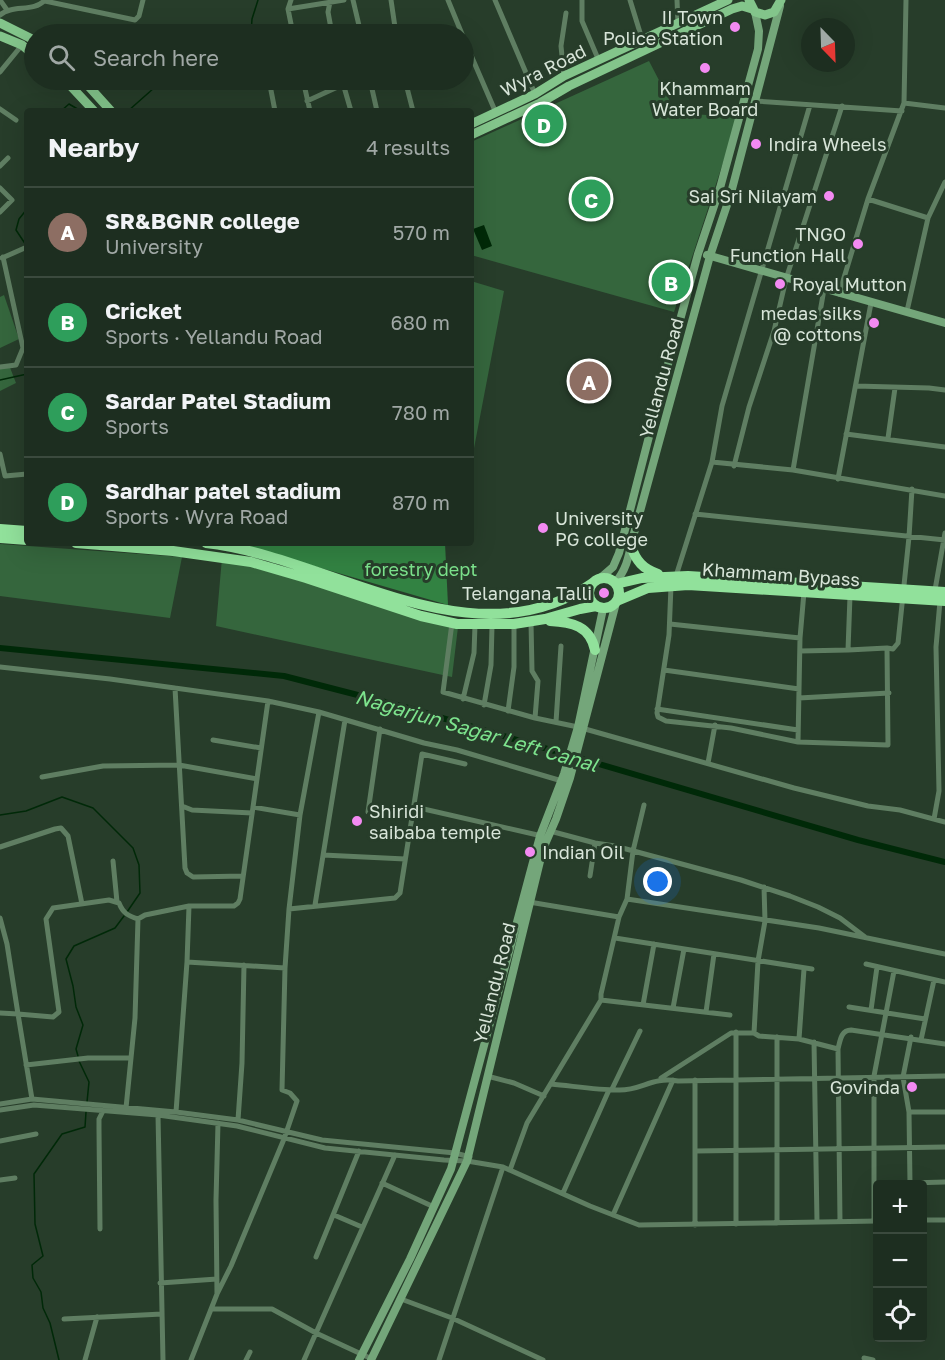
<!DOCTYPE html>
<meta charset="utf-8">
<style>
body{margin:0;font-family:"Golos Text",sans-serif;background:#2a3a2d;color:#f1f3f6}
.controls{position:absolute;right:18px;bottom:18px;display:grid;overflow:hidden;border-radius:6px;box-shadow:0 6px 24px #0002}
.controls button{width:54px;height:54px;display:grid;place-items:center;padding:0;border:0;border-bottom:2px solid #3b4a3e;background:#1d2e20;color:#f1f3f6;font:30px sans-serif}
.compass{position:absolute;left:801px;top:18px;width:54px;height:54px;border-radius:50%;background:#1d2e20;box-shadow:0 6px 24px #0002;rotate:157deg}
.you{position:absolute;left:658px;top:882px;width:21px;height:21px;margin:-15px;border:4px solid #fff;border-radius:50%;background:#1a73e8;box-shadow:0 0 0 9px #1a73e833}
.badge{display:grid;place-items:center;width:39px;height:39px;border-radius:50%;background:#bca0f2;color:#fff;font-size:20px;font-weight:700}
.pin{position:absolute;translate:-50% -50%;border:3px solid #fff;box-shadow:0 2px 6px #0006}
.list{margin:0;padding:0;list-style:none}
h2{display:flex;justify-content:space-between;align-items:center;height:78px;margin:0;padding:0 24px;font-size:26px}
h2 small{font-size:20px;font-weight:400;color:#a0a8a5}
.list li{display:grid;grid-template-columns:39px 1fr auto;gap:18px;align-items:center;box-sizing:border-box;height:90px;padding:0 24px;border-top:2px solid #3b4a3e}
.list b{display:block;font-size:22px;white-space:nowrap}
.list p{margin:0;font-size:20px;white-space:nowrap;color:#a0a8a5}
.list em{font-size:20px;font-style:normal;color:#a0a8a5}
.icon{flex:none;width:33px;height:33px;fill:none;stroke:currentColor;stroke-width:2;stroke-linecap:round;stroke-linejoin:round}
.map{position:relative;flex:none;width:945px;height:1360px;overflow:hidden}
.search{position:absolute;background:#1d2e20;box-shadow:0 6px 24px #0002;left:24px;top:24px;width:450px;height:66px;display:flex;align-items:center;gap:15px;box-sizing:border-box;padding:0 21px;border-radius:33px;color:#a0a8a5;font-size:22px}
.panel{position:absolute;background:#1d2e20;box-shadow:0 6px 24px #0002;left:24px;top:108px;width:450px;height:438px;border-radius:6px}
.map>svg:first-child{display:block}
</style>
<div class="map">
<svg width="945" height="1360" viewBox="0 0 945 1360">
<rect width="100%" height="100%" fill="#273d2a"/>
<!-- green -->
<path fill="#35663d" d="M649 61 676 113 738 117 674 312 471 255V142Z
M471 281 504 291 471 464Z
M4 295 19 339 0 348V297Z
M9 365 16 383 0 391V367Z
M0 544 182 557 170 618 0 596Z
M222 558 458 627 452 677 216 626Z"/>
<!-- forest -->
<path fill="#328242" d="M239 543H445L448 605 239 544Z"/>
<!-- water -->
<path fill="#002908" d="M484 225 492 246 482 250 473 229Z"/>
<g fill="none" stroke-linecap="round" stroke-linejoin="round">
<!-- stream -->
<path stroke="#002908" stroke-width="1.5" d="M251 34 252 19 258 0
M61 111 69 104 81 111
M128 111 163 80
M26 245 16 230 19 219 27 209
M0 380 27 374
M0 815 26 811 62 797 93 808 133 848 139 865 140 893 127 912
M78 1056 76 1049 83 1025 76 1007 73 986 66 959 74 946 115 928 124 916
M79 1061 89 1082 87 1102
M59 1360 50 1323 43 1308 41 1292 33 1278 32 1265 43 1256 35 1224 34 1174 62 1134 85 1127 86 1112"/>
<!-- canal -->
<path stroke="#002908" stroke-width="6" d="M0 648 284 676 408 708 858 840 945 862"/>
<!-- street -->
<path stroke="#5f7e62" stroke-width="5" d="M0 0 7 10
M291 0 288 9 293 34
M353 0 361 34
M391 0 396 34
M448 0 462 34
M495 0 535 94
M582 0V21L599 61
M630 0 642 39
M677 0 678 24
M45 1 135 20 139 16 143 0
M330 2 328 12 332 34
M288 9 344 0
M0 15C13 4 33 13 45 0
M464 39 496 113
M0 72 22 45
M564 76 561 46 566 13
M269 80 275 111
M303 80 310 111
M342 80 351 111
M370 80 377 111
M405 80 413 111
M307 101 353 80
M755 101 902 111
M904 103 945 108
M0 109 16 120
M0 166 8 158
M0 188 12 200 0 212
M868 199 928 218
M2 258 27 247
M839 294 868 199 904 103 906 0
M907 311 928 218 945 182
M0 367 16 365 23 348 3 257
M856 386 929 388 945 390
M846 434 945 447
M888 438 895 388
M0 454 5 476 27 474
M712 462 793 470 945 496
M734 466 749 407 774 331 786 279 842 106
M793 470 824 289
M838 479 871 303
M695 514 945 540
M676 576 712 462 722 406 810 105
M671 586 669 635 657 713 658 717 666 721 731 728 798 742 800 638 804 592
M935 590 945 533
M531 622 532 671 538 681 535 718
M452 623 443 692 535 718 578 727 794 788 868 806 900 810 945 822
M670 624 800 638
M848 650 887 648
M800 651 848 650 850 596
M0 667 110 679 268 701 319 712 424 743 457 750 562 781
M664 670 799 689
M175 688 185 868 187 873 193 877 243 876
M799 698 889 693
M463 699 474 653 475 625
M484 705 491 665 492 626
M657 709 798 730
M508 711 514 667V624
M556 722 561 646
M380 729 368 812 413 815
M213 740 261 748
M798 742 888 745 887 648 893 649 898 643 909 537 912 489
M708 763 715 725
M42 777 103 766 179 765 257 779
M182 806 192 810 252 813
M253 807 300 815
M415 807 542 836
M934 819 939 791 936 647 940 601
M550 831 595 843 615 846 741 880 790 896 818 907 840 918 865 937
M0 847 55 829 61 828 68 836 82 904
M323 855 405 859
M113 861 117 902
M590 876 595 843
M764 887 765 921
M627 899 819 928 945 954
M529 902 619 917
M315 905 345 720
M289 909 395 898 400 893 422 754 465 764
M0 918 7 944 18 1014 0 1013
M615 938 812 969
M187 962 189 906H234L238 903 240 899 268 701
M866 964 945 982
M601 1000 730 1015
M643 1005 654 944
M849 1007 925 1019
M673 1008 684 949
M871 1010 877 967
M706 1012 714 954
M754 1033 758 961 765 921
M777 1037V1223
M799 1039 838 1049C840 1041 841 1030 851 1030L945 1044
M921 1040 934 980
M814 1042 817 1222
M838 1049 840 1222
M26 1065 88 1058H131
M487 1076 514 1083 544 1096
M661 1078 731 1033H754L759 1036 799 1039 804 969
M551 1084C573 1086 596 1090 618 1090 641 1091 652 1076 678 1081L945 1076
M612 1089 640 1031
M32 1099 18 1014 53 1017 59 1012 46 919 53 908 109 900 119 903C123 913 128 916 138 919
M0 1104 32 1099 176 1112 238 1120 322 1140 455 1153 470 1157
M126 1108 135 1018 138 919 145 915 189 906
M0 1110 34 1105 158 1115 237 1126 325 1148 444 1160 467 1161 503 1167 590 1206 639 1225 878 1221
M176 1112 187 962 285 968
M909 1112H945
M158 1115 163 1360
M238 1120 242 1063 244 965
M0 1141 36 1134
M696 1151 945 1147
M510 1170 527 1123 601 1000V994L619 917 627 899 633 851 644 805
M0 1180 15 1178
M382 1183 434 1207
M910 1183 945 1182
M910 1184 909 1112 903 1077 911 1037
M563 1193 609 1090
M334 1215 362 1227
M613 1215 673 1080
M922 1220H945
M874 1221V1076L894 971
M736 1224V1032
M695 1225V1080
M100 1229 99 1129V1119L103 1111
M316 1257 359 1151
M160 1283 217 1279
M217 1294 231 1266 284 1139 297 1101 290 1093 282 1090 285 968 289 909 300 815 319 712
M401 1299 452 1318 543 1360
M212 1309H272L316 1333 372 1359
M64 1319 162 1314
M864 1358 873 1360
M85 1360 97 1317
M191 1360 217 1294 216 1200 218 1123
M246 1360 250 1352
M304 1360 395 1155
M439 1360 503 1167"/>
<!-- secondary -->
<path stroke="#74a67a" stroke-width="8" d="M707 255 945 323
M598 580 613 567 619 553 661 390 698 254 720 188 758 49 759 31 755 12
M615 583C627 569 629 555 633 537L710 256 731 193 780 6
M359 1360 410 1259 451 1169 540 836 564 774 578 727 603 609
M371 1360 467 1161 543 849 556 819 570 778 616 603"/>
<!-- primary -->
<path stroke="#83c58b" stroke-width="9" d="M749 0 755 12 765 15 774 12 781 0
M0 23 34 40
M0 36 22 45 34 55
M65 80 94 111
M83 80 111 111
M471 124 535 94 564 76 728 0
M471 135 540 103 569 86 732 9 742 6 752 9"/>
<!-- highway -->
<path stroke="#91e19b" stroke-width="10" d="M0 529 27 531
M0 538 27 540
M76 543 173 551 251 562 306 578 421 616 457 624H514L545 619 580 609 596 606
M206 543C332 557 474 667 594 582
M631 546C636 561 643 569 658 574
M589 593a15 15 0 1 1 30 0a15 15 0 1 1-30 0Z
M616 584 642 578 688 576 945 592
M617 601 648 588 688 585 945 601
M550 621C572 622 590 626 595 650"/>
</g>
<!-- markers -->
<g fill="#f38af2" stroke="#273d2a" stroke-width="2">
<circle cx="735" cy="27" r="6"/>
<circle cx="705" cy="68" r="6"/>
<circle cx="756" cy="144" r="6"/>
<circle cx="829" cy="196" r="6"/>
<circle cx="858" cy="244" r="6"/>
<circle cx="780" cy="284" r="6"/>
<circle cx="874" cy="323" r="6"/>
<circle cx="543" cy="528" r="6"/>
<circle cx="604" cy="593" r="6"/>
<circle cx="357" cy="821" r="6"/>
<circle cx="530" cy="852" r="6"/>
<circle cx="912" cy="1087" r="6"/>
</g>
<g text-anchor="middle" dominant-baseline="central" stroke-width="6" stroke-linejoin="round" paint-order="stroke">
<!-- poi labels -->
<g font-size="18" fill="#d8e5d9" stroke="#273d2a" text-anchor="end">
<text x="723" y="17">II Town<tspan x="723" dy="21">Police Station</tspan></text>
<text x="705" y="88" text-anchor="middle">Khammam<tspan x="705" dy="21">Water Board</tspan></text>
<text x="768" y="144" text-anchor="start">Indira Wheels</text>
<text x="817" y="196">Sai Sri Nilayam</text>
<text x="846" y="234">TNGO<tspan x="846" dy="21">Function Hall</tspan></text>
<text x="792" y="284" text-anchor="start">Royal Mutton</text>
<text x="862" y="313">medas silks<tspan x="862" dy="21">@ cottons</tspan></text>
<text x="555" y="518" text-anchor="start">University<tspan x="555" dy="21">PG college</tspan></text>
<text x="592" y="593">Telangana Talli</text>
<text x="369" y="811" text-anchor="start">Shiridi<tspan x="369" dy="21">saibaba temple</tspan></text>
<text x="542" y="852" text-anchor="start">Indian Oil</text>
<text x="900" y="1087">Govinda</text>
</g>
<!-- street labels -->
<g font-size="18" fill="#d8e5d9" stroke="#273d2a">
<text transform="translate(543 70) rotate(-27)">Wyra Road</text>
<text transform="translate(661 378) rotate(-75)">Yellandu Road</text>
<text transform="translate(781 574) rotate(4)">Khammam Bypass</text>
<text transform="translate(494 983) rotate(-76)">Yellandu Road</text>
</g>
<!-- park labels -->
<g font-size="18" fill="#7be18b" stroke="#273d2a">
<text x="421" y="569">forestry dept</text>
</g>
<!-- water labels -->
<g font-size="20" font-style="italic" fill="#7de38d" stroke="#273d2a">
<text transform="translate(477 730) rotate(16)">Nagarjun Sagar Left Canal</text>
</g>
</g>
</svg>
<div class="controls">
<button>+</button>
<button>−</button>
<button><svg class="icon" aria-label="locate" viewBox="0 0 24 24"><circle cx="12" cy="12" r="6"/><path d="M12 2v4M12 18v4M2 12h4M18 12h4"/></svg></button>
</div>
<svg class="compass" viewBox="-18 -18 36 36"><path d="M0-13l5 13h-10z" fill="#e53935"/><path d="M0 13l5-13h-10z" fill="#a0a8a5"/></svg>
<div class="you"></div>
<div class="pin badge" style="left:589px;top:381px;background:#8d6e63">A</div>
<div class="pin badge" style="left:671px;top:282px;background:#2e9e5b">B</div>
<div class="pin badge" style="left:591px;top:199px;background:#2e9e5b">C</div>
<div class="pin badge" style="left:544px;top:124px;background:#2e9e5b">D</div>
<div class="search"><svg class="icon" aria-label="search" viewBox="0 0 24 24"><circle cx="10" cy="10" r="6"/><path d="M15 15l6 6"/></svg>Search here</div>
<section class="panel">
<h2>Nearby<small>4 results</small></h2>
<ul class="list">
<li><span class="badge" style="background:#8d6e63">A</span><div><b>SR&amp;BGNR college</b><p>University</p></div><em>570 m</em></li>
<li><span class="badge" style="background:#2e9e5b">B</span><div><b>Cricket</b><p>Sports · Yellandu Road</p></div><em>680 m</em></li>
<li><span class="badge" style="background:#2e9e5b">C</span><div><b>Sardar Patel Stadium</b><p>Sports</p></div><em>780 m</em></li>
<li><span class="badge" style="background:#2e9e5b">D</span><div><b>Sardhar patel stadium</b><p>Sports · Wyra Road</p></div><em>870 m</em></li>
</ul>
</section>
</div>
